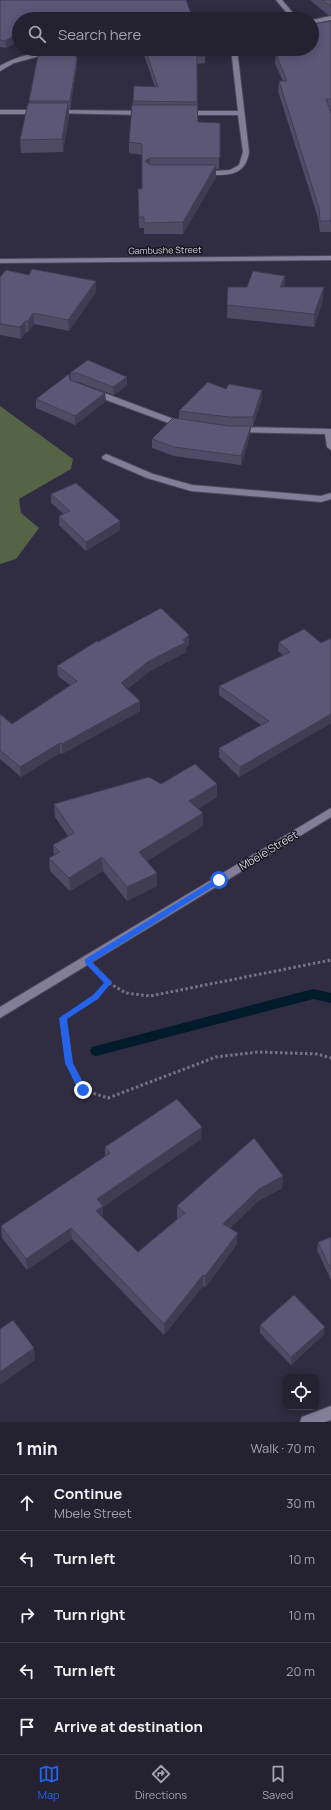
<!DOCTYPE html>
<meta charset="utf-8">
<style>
body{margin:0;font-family:Manrope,sans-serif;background:#302e3d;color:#f1f3f6}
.controls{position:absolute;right:12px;bottom:12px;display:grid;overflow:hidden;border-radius:8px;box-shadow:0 2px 10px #0003}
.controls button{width:36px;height:36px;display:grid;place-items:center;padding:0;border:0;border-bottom:1px solid #413e4d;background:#242131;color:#f1f3f6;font:20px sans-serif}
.stop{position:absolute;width:12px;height:12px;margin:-9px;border:3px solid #2563eb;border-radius:50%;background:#fff}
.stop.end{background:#2563eb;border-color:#fff;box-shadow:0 1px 4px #0008}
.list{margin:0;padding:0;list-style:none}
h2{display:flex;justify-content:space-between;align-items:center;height:52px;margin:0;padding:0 16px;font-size:17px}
h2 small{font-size:13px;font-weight:400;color:#a3a3ab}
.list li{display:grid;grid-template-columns:26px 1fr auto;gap:12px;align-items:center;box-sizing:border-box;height:56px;padding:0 16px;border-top:1px solid #413e4d}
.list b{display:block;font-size:15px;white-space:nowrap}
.list p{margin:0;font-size:13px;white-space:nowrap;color:#a3a3ab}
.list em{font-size:13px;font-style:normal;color:#a3a3ab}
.icon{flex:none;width:22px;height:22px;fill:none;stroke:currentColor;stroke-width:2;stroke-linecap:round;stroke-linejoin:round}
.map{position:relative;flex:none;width:331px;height:1422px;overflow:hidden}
.search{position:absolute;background:#242131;box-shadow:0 2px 10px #0003;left:12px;right:12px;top:12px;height:44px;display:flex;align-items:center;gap:10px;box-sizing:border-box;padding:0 14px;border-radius:22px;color:#a3a3ab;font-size:15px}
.sheet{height:332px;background:#242131}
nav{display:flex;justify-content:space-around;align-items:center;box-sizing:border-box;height:56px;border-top:1px solid #413e4d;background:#242131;font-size:11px;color:#a3a3ab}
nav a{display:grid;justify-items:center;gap:2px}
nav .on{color:#2563eb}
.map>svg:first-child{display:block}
</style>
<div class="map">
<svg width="331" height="1422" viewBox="0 0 331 1422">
<rect width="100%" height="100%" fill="#302c41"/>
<!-- forest -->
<path fill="#546445" d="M0 406 73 459 71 469 19 499 21 513 39 528 16 559 0 564Z"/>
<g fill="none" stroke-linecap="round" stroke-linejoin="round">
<!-- stream -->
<path fill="#001b2c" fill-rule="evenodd" d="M313 989 331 993V1003L313 999 96 1056 92 1055 90 1051 92 1047 96 1046Z"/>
<defs>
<path id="minor" d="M276 0H282L298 19H292Z
M331 16V20L312 24V20Z
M89 49H119L116 51 102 52 40 56 14 63 0 71V66C27 50 58 50 89 49Z
M231 49H237L249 152C245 178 225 175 204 175L202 174V172L230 170 239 165 243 152 238 115H185L182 113 185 111H238Z
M0 110H39L42 112 39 114H0Z
M55 110 145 111 148 113 145 115 53 113 52 112Z
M331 256V260L0 263V259Z
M90 390H96L187 424 183 427 174 425 90 394Z
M237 427 331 429V450L327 447 325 434 234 432 233 430Z
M106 454 153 474 192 485 321 496 331 493V499L321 502 191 491 147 478 103 459 102 457Z
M331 808V817L0 1018V1007Z
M331 1406V1420L325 1422H300L302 1417Z"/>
</defs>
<!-- minor casing -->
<use href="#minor" stroke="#4d495b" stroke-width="2"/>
<!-- path -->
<path stroke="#777486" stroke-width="3" stroke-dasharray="2.5 2.5" stroke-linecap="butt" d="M102 976 109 983 96 997 63 1018 69 1063 83 1090 108 1098 216 1057 258 1052 317 1054 331 1058
M109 983 126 993 150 996 331 960"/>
<!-- minor -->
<use href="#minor" fill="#827e97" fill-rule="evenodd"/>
</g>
<!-- wall -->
<path fill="#4f4b66" d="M0 0 193 19H19V41L6 48 0 47Z
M310 0H331V15H328Z
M331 21V109H330L331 113V232H320L318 218 278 91 279 81H283L275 64 276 54 294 53 290 49H312Z
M41 49H72L77 66 70 109H69V116L63 152 21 153 20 140 29 103Z
M142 49H203L205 56V63L197 64 198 122 220 123 219 169H216V177L183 234H144V228H139L138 189H142V155L129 153V142L133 101 155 87Z
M29 275 96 281V292L69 331 34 324 28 332H26L21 339 0 335V277Z
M285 276 284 287 323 300 314 327 227 318 228 287H247Z
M88 360 127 385 114 395 78 382H74L105 393 106 401 75 425 36 408V399L70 380H71L70 373Z
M226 389 262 398 253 426H229L212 423 250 435 241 465 174 456 152 448V439L179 418V411Z
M51 494 120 521V530L86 551 59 525V516L64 514 51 503Z
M331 638V723L239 777 219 757V748L261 725 219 695V686L283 655 278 651 279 642 321 643Z
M98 642 189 645 186 648V652L150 671 127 689 140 701V711L62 754 60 753 21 777 0 759V714L12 724 70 685 58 676 57 666Z
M161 784H217V797L198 809 203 826 147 861 157 886 127 901 103 871 70 891 50 871 49 858 54 856 53 845 68 836 55 817 54 804Z
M201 1139 103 1207V1218L138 1252 178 1218H177V1206L283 1176 282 1188 258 1201 230 1228 237 1244 205 1288 203 1286 164 1335 72 1239 27 1270 2 1238 1 1226 105 1157V1147Z
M331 1237V1280L317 1250 318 1242Z
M260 1325 324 1334 291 1365 260 1333Z"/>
<!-- shaded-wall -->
<path fill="#403d53" d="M132 13V19H103Z
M19 33V41L6 48 5 41Z
M77 58V66L70 109V101Z
M68 103 69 116 63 152 62 139Z
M150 158V170L145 161Z
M216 165V177L183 234V222Z
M285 276 284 289 280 287Z
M96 281V292L69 331 68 320Z
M324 287 323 300 314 327V314Z
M33 313 34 324 28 332V321Z
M25 321 26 332 21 339 20 327Z
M127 377V385L114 395 113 387Z
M262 390V398L253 426V417Z
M105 393 106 401 75 425V416Z
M251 426 250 435 241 465V456Z
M120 521V530L86 551V542Z
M189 635V645L186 648V652L150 671 121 693V683L149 661Z
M140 701V711L62 754V744Z
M331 714V723L239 777 240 767Z
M60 743V753L21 777 20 767Z
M217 784V797L189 814V801Z
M203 813V826L140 865 139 852Z
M102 857 103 871 70 891 69 878Z
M157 873V886L127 901V887Z
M202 1127 201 1139 103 1207V1218L96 1211 97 1199Z
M283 1176 282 1188 258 1201 223 1235V1224L259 1189Z
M71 1228 72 1239 27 1270 26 1259Z
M238 1233 237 1244 205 1288V1276Z
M203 1275V1286L164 1335V1324Z
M325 1327 324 1334 291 1365V1357Z
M34 1348 35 1360 0 1385V1372Z"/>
<!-- building -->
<path fill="#5c5777" stroke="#403d53" d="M0 0H186L193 19H134L132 13 103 19H19V33L5 41 0 40Z
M322 0H331V5H329Z
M331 21V99H326L331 113V221H320L319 208 279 81H287L276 54 302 52 299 49H312V24Z
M56 49H72L77 58 70 101H29L39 50Z
M145 49H203L205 56H197V102L133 101 134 86 158 87Z
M28 103H68L62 139 20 140Z
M132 105H197L198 122 220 123V158H150L145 161 150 165H216L183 222 144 223V217H139L138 189H142V144L129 142Z
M32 269 96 281 68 320 33 313 28 321H25L20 327 0 324V277L6 270 29 275Z
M253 271 285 276 280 287H324L314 314 227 305 228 287H247Z
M88 360 127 377 113 387 77 373H70Z
M69 374 70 380 105 393 75 416 36 399Z
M208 382 226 389 229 384 262 390 253 417H229L179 411Z
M173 418 229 426H251L241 456 174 447 152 439Z
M76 483 120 521 86 542 59 516 70 511 51 494Z
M161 608 189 635 183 640 186 642 149 661 121 683 140 701 62 744 60 743 20 767 0 750V714L12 724 77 681 57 666 97 641 98 642Z
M304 629 321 643 331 638V714L240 767 219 748 269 721 219 686 290 652 279 642Z
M195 764 217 784 189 801 203 813 139 852 157 873 127 887 102 857 69 878 49 858 60 852 53 845 74 833 54 804 149 777 161 784Z
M177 1099 202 1127 97 1199 103 1206 96 1211 138 1252 185 1213 177 1206 254 1138 283 1176 259 1189 223 1224 238 1233 205 1276 203 1275 164 1324 71 1228 26 1259 1 1226 110 1153 105 1147Z
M331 1237V1270L318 1242Z
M294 1295 325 1327 291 1357 260 1325Z
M13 1320 34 1348 0 1372V1329Z"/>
<!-- route -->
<path fill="#2563eb" d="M219 877 221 878V882L92 962 112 982 98 999 67 1019 73 1063 87 1090 85 1093H80L65 1063 59 1018 93 995 104 983 85 963V959Z"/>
<g text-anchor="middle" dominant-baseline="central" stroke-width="3" stroke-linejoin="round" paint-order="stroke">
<!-- far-street labels -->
<g font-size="9" fill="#d5d3e1" stroke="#181620">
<text transform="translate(165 250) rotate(-1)">Gambushe Street</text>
</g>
<!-- street labels -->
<g font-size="11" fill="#d5d3e1" stroke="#181620">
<text transform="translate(268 850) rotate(-31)">Mbele Street</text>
</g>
</g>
</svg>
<div class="controls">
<button><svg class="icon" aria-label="locate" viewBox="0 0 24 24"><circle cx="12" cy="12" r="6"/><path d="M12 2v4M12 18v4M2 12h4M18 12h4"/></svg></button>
</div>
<div class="stop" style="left:219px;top:880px"></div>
<div class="stop end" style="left:83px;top:1090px"></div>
<div class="search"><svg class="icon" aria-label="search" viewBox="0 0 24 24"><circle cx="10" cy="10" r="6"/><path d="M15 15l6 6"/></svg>Search here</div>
</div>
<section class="sheet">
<h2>1 min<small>Walk · 70 m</small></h2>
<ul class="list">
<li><svg class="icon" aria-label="ahead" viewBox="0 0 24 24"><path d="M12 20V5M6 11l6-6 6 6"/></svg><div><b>Continue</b><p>Mbele Street</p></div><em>30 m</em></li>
<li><svg class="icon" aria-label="left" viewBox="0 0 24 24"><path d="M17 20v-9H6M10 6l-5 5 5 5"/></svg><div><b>Turn left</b></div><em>10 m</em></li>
<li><svg class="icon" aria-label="right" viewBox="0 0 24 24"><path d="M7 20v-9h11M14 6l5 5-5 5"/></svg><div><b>Turn right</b></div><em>10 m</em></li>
<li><svg class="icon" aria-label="left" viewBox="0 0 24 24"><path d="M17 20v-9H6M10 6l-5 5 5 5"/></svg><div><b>Turn left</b></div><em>20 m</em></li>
<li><svg class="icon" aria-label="arrive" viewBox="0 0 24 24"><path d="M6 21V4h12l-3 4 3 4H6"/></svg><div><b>Arrive at destination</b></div></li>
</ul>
</section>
<nav>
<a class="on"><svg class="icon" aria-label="map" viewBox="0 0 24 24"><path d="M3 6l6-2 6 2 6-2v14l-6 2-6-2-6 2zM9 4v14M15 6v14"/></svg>Map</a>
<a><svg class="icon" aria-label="directions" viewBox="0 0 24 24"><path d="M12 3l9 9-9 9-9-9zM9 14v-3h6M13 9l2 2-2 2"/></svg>Directions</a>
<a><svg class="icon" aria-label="saved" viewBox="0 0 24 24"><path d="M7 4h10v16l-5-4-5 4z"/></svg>Saved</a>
</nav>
